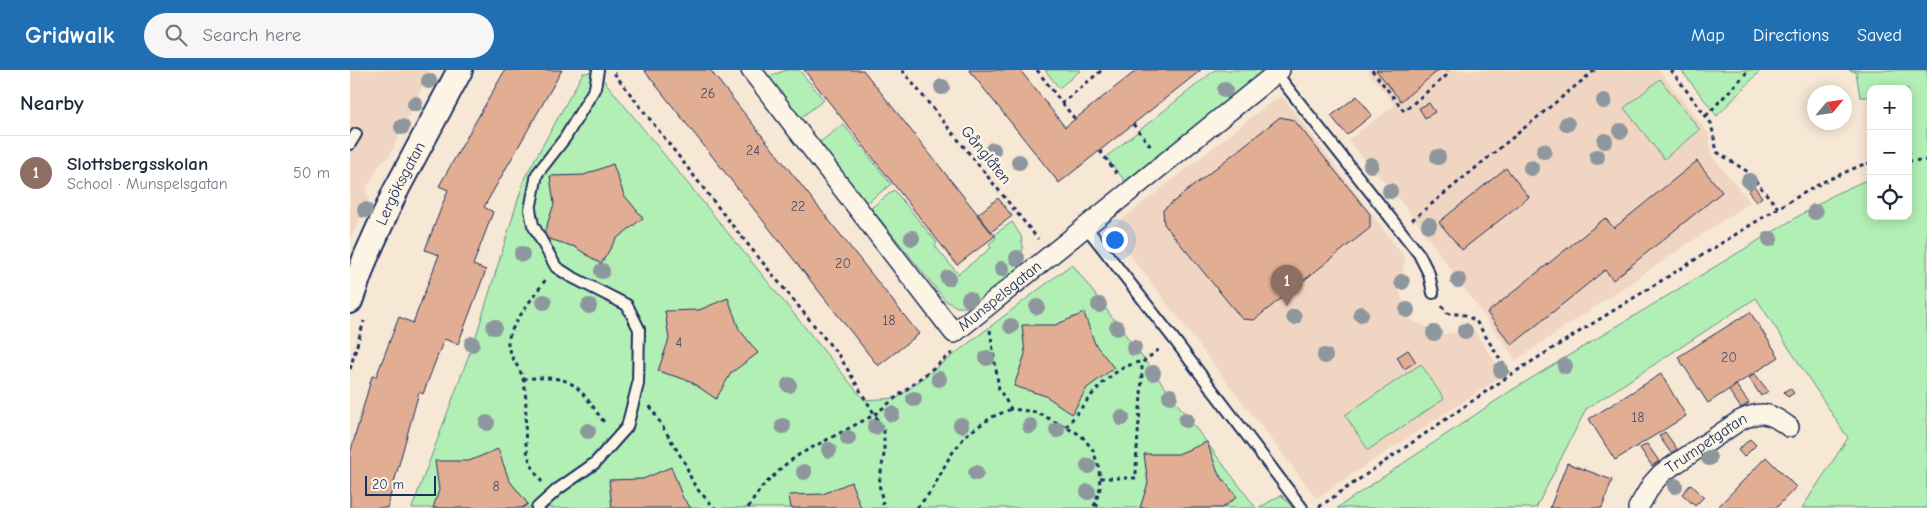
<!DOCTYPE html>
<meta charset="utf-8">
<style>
body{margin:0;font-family:"Comic Neue",sans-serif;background:#f6f6f7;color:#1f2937}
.controls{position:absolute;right:15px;top:15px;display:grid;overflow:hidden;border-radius:10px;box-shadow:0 2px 12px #0003}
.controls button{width:45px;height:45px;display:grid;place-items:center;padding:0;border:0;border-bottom:1px solid #e0e1e3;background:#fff;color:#1f2937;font:25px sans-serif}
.compass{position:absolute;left:1457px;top:15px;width:45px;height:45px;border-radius:50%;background:#fff;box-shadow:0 2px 12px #0003;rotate:61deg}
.scale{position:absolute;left:15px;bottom:12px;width:71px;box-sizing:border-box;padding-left:5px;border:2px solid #1b2f5e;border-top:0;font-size:14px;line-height:18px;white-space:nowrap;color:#1b2f5e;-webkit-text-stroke:4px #fcf5e5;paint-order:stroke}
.you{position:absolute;left:764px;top:169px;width:18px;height:18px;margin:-12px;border:4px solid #fff;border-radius:50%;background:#1a73e8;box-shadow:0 0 0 8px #1a73e833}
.badge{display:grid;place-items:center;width:32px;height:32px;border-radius:50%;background:#1f6fb2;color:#fff;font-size:16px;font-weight:700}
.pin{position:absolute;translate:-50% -41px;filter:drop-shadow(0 1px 2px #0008)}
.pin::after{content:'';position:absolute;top:26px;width:18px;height:15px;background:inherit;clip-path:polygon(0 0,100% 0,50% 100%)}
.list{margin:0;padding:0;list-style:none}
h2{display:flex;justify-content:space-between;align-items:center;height:65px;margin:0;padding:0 20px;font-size:21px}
h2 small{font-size:16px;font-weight:400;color:#747a83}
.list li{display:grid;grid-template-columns:32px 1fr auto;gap:15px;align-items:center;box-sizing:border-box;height:75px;padding:0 20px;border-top:1px solid #e0e1e3}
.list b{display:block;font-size:19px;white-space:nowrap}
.list p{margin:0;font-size:16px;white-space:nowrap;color:#747a83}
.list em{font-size:16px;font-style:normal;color:#747a83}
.icon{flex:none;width:28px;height:28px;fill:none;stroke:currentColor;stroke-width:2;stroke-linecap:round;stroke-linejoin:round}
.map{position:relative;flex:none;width:1577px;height:438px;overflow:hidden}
header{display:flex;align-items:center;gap:30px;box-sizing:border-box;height:70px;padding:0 25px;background:#1f6fb2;color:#fff}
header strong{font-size:24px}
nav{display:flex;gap:28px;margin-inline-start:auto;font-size:18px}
.search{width:350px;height:45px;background:#f6f6f7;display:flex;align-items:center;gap:12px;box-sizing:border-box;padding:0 18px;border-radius:28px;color:#747a83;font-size:19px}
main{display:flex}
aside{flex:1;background:#fff}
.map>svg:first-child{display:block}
</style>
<header>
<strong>Gridwalk</strong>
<div class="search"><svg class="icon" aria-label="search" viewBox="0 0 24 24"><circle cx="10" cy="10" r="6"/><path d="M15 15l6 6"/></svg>Search here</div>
<nav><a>Map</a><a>Directions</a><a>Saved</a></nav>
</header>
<main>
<aside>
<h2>Nearby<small></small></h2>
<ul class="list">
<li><span class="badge" style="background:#8d6e63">1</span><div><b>Slottsbergsskolan</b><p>School · Munspelsgatan</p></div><em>50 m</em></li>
</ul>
</aside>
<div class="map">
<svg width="1577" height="438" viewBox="0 0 1577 438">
<rect width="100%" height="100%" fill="#f7e7d5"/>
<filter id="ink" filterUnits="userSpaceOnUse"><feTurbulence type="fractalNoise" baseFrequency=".02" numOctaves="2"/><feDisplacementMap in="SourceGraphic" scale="10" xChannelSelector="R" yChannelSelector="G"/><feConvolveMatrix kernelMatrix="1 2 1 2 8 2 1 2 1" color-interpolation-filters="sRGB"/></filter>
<g filter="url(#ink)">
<!-- built -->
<path fill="#f0d6c2" d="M0 0H80L40 85 31 93 16 119 19 131 0 169Z
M1017 0H1309L1359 64 1362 86 1400 132 1166 290 1058 140 998 70 1045 35Z
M932 26 1055 188 1049 222 1061 250 1093 264 1124 260 1154 305 966 428 760 159 917 35Z"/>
<!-- green -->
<path fill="#b2efb5" stroke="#668f8a" d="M437 0H449L474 30 450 48 416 7Z
M695 0H731L709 18Z
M865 0H916L775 111 756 87Z
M1331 0H1411L1367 46Z
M1499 0H1577V438H1452L1498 368 1406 228 1236 339 1186 438H987L1162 320 1485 124 1521 108V146H1558V85L1561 83 1558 74V19H1521V27H1510L1506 2Z
M247 2 514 330 547 328 722 194 906 438H62L126 266 175 107 233 3Z
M1310 9 1350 60 1314 89 1274 38Z
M493 54 541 114 517 133 469 73Z
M544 120 587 173 585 176 608 204 641 178 639 174 646 168 645 164 662 152 671 166 673 177 669 197 629 232 617 237H607L596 231 521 138Z
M1071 294 1094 329 1018 380 995 345Z
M931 425 943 438H909Z"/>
<!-- building -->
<path fill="#e1ae94" stroke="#1b2f5e" d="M155 0H212L134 137 143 142 123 195 136 200 108 274 94 269 73 324 69 322 37 438H0V384L22 306 26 307 49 247 63 253 89 185 75 180 98 120 89 116Z
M294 0H360L569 264 528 296Z
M454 0H513L645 166 607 195Z
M619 0H670L715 57 787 0H851L709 113Z
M1026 0H1089L1051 31Z
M1007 26 1022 45 997 65 981 46Z
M1079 33 1085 42 1075 48 1069 38Z
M930 47 944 50 1020 144V158L904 250 892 249 814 154 813 140Z
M1347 91 1372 122 1263 210 1255 200 1162 275 1137 243 1255 148 1264 158Z
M263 94 274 125 293 148 266 169 251 194 225 177 193 167 204 134 200 106 234 105Z
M1156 98 1179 127 1112 180 1089 152Z
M1404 116 1412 127 1406 132 1398 121Z
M648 128 662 146 641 162 627 145Z
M378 228 389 259 408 283 381 303 366 329 340 311 308 301 319 269 315 241 349 240Z
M1400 242 1429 287 1358 333 1328 287Z
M734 243 745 274 764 298 737 318 722 344 696 326 664 316 675 284 672 255H705Z
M1058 280 1066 292 1054 299 1047 287Z
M1311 304 1336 346 1265 390 1239 349Z
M1405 304 1418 321 1411 326 1399 308Z
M1386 315 1399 333 1391 338 1379 321Z
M1440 318 1444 323 1438 327 1434 322Z
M1315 362 1327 379 1321 383 1309 366Z
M1400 369 1406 375 1394 387 1388 380Z
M857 372 868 403 887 427 872 438H790L798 413 794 384H828Z
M1297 374 1309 391 1302 396 1290 378Z
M148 379 159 410 178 434 172 438H83L89 420 85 391H119Z
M1416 387 1446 417 1426 438H1367Z
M1217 393 1262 410 1252 438H1200Z
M321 397 333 428 341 438H262L259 410 293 409Z
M501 412 511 438H441L439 425 473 424Z
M1341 414 1354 427 1345 436 1332 424Z"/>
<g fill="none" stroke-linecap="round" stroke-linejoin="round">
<defs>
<path id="service" d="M926 3 1069 184 1079 204 1083 223
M0 74 6 64
M736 157 823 268 952 438
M187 438 208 419 245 393 277 357 288 314 289 259 277 235 220 206 206 197 183 155 180 140 187 104 215 68 245 18 248 0"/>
<g id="minor">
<path id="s1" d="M401 0 604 263 930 0"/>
<path id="s2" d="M1288 438 1302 414 1312 403 1389 351C1410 340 1420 342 1439 357"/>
</g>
<g id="tertiary">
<path id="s3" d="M0 231 15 189 45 122 110 0"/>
</g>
</defs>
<!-- service casing -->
<use href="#service" stroke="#1b2f5e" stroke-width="14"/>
<!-- minor casing -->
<use href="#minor" stroke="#1b2f5e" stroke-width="22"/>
<!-- tertiary casing -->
<use href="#tertiary" stroke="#1b2f5e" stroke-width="28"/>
<!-- path -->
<path stroke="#1b2f5e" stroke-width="3" stroke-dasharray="4 4" stroke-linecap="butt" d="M552 0 688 169
M687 0 712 33 752 0
M1022 0 1054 41 1096 6 1097 0
M1321 0 1361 53 1367 82 1398 102 1428 138
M264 3 382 155 490 287 534 360V384L529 414 534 438
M712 33 725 49
M1356 46 1399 0
M783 54 802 78
M750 81 767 104
M1558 91 1577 90
M1062 150 1245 0
M1092 236 1097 243 1115 245 1126 251 1160 305
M640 260 649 319 661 339 686 342 731 365 743 380 749 398 750 418 745 434 742 438
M0 299 14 251
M173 309C226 304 227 315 256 355
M300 336 336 395 342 411 348 420 365 438
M716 357C738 331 757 297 794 291
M750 408H786C786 370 792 333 792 295L794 291 811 278
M192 412C164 378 182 345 173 309 170 296 157 285 158 271 160 256 187 222 196 209
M745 434 751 438
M969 437 1160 305 1428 138 1473 112 1514 94 1521 93
M398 438 411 418 436 394 450 384 524 345 602 283
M567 438 582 420 600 386 616 365 642 347 661 339"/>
<!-- service -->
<use href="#service" stroke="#fcf5e5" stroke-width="10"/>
<!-- minor -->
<use href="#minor" stroke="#fcf5e5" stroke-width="19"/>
<!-- tertiary -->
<use href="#tertiary" stroke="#fcf5e5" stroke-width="24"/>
</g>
<!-- trees -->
<g fill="#8e979d">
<circle cx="79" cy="11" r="8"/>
<circle cx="592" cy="17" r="8"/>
<circle cx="875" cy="20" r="8"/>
<circle cx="1254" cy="31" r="8"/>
<circle cx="65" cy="34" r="8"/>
<circle cx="1217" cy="54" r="8"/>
<circle cx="52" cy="57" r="8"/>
<circle cx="1271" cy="61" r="8"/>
<circle cx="1255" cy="71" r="8"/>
<circle cx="643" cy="80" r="8"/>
<circle cx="1194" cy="81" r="8"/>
<circle cx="1088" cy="87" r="8"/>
<circle cx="1247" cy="87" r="8"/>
<circle cx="669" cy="92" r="8"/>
<circle cx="1021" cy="95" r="8"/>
<circle cx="1181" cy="98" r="8"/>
<circle cx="1399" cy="111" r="8"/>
<circle cx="1040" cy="121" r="8"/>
<circle cx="15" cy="140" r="8"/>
<circle cx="1465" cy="142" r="8"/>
<circle cx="1079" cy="155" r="8"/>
<circle cx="562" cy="168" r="8"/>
<circle cx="1420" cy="169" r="8"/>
<circle cx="172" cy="184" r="8"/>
<circle cx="667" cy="188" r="8"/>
<circle cx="652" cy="199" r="8"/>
<circle cx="252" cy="201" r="8"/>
<circle cx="598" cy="208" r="8"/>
<circle cx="1108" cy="210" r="8"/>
<circle cx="1052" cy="212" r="8"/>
<circle cx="619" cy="229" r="8"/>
<circle cx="194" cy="232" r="8"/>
<circle cx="749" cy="235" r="8"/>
<circle cx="239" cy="236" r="8"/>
<circle cx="687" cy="237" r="8"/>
<circle cx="1057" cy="240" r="8"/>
<circle cx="1011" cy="244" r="8"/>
<circle cx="944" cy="247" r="8"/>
<circle cx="661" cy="256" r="8"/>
<circle cx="144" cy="257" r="8"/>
<circle cx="767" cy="258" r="8"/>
<circle cx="1115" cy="261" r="8"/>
<circle cx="1084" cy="263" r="8"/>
<circle cx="122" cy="274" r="8"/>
<circle cx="784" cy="278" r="8"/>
<circle cx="975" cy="286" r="8"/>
<circle cx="637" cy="288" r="8"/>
<circle cx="1215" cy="296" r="8"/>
<circle cx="1151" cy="300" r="8"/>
<circle cx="803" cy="303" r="8"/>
<circle cx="589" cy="309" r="8"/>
<circle cx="439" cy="315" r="8"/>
<circle cx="820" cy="326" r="8"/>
<circle cx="564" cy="329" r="8"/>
<circle cx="542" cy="344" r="8"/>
<circle cx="772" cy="348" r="8"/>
<circle cx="836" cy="350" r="8"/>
<circle cx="137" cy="353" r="8"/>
<circle cx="611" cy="355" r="8"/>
<circle cx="433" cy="356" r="8"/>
<circle cx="680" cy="356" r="8"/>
<circle cx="525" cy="357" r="8"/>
<circle cx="707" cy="360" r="8"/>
<circle cx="238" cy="361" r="8"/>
<circle cx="498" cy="368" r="8"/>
<circle cx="479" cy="380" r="8"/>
<circle cx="1359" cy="388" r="8"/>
<circle cx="738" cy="396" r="8"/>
<circle cx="454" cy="402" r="8"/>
<circle cx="626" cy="403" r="8"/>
<circle cx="1325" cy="416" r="8"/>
<circle cx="738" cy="422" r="8"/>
</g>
</g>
<g text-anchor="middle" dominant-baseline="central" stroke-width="5" stroke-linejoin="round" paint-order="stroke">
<!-- number labels -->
<g font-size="14" fill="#4c4f6c">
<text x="358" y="23">26</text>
<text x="403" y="80">24</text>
<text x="448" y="136">22</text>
<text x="493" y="193">20</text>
<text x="539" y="250">18</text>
<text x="329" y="272">4</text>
<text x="1379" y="287">20</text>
<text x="1288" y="347">18</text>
<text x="146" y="416">8</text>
</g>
<!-- street labels -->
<g font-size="16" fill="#1b2f5e" stroke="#fcf5e5">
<text transform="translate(636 85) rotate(51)">Gånglåten</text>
<text stroke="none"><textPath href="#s3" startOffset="128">Lergöksgatan</textPath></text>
<text stroke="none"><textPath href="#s1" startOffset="391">Munspelsgatan</textPath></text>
<text stroke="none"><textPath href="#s2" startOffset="96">Trumpetgatan</textPath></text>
</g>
</g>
</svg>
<div class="controls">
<button>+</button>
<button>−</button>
<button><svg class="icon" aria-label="locate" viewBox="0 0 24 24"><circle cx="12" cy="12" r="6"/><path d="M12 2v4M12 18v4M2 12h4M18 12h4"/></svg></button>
</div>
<svg class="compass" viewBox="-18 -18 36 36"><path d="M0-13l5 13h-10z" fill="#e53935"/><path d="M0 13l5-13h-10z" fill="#747a83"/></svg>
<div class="scale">20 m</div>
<div class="you"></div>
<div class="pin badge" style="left:937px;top:236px;background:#8d6e63">1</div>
</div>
</main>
